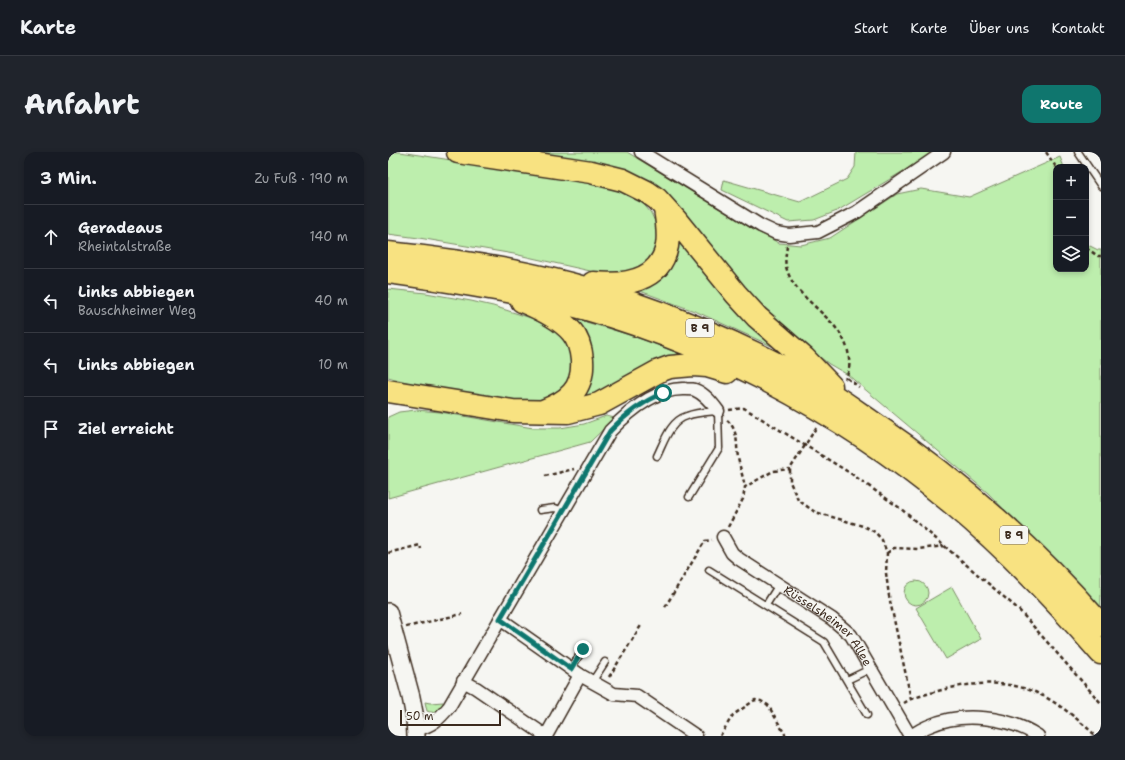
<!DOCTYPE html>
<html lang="de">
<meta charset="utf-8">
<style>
body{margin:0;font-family:"Shantell Sans",sans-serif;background:#20242c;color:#f1f3f6}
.controls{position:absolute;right:12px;top:12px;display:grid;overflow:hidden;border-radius:8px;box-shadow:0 2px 6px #0003}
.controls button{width:36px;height:36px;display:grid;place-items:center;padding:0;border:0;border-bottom:1px solid #363941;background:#171b24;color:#f1f3f6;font:20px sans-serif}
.scale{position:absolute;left:12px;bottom:10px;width:101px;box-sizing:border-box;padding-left:4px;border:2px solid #3b2a1e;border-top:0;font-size:11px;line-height:14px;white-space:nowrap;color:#3b2a1e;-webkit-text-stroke:3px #f6f6f2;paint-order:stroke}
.stop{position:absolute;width:12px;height:12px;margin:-9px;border:3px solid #0f766e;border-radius:50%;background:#fff}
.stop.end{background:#0f766e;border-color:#fff;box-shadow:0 1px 4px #0008}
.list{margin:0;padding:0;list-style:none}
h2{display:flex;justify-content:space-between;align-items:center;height:52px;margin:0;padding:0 16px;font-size:17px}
h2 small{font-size:13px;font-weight:400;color:#9ea1a6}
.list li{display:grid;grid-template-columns:26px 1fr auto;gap:12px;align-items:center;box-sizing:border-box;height:64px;padding:0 16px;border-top:1px solid #363941}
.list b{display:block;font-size:15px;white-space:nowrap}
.list p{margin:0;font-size:13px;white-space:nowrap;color:#9ea1a6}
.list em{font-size:13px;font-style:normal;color:#9ea1a6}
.icon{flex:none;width:22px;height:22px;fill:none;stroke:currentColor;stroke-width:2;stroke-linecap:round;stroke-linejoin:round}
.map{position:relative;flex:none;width:713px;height:584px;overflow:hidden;border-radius:12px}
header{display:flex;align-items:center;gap:24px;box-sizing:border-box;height:56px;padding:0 20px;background:#171b24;border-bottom:1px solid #363941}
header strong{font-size:19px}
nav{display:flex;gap:22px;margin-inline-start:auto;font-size:14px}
.intro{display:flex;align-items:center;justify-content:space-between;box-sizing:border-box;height:96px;padding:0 24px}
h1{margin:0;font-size:28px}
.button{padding:10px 18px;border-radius:12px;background:#0f766e;color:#fff;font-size:14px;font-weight:700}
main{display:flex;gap:24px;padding:0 24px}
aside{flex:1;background:#171b24;border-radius:12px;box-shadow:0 2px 6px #0003}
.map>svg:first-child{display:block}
</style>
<header>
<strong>Karte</strong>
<nav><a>Start</a><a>Karte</a><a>Über uns</a><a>Kontakt</a></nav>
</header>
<div class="intro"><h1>Anfahrt</h1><a class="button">Route</a></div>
<main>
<aside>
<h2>3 Min.<small>Zu Fuß · 190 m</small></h2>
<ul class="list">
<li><svg class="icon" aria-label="ahead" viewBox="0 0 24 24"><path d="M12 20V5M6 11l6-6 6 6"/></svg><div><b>Geradeaus</b><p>Rheintalstraße</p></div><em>140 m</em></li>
<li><svg class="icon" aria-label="left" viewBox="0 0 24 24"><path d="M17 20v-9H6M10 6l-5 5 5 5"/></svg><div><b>Links abbiegen</b><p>Bauschheimer Weg</p></div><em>40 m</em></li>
<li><svg class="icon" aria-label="left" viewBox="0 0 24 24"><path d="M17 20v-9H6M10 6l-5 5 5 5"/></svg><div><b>Links abbiegen</b></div><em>10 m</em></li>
<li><svg class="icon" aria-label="arrive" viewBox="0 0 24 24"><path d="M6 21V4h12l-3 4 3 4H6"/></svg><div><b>Ziel erreicht</b></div></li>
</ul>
</aside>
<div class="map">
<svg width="713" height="584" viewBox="0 0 713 584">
<rect width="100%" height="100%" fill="#f6f6f2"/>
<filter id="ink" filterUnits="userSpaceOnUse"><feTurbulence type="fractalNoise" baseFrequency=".025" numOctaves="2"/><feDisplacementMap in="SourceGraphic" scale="8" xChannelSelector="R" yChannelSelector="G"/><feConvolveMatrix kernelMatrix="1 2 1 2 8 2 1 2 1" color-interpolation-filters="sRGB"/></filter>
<g filter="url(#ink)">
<!-- green -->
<path fill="#bdeead" stroke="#7c8c66" d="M0 0H12L139 20 142 19 225 35 253 49 263 61 269 74 270 90 266 103 248 119 220 123 126 102 31 86 0 82Z
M130 0H239L370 80 391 91 413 93 442 86 509 42 533 37 581 45 672 5 676 15H668V117H698V92L710 98H713V458L600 341 460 223 441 212 429 203 388 169 366 148 289 53 273 36 262 28 233 17Z
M468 0H547L449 59 426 68 400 70 334 38 336 28 412 50 459 27 467 15Z
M289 81 388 196 309 160 252 139 255 133Z
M0 137 38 141 83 149 105 154 143 166 169 180 184 197 186 220 171 242 158 248 138 251 36 235 0 225Z
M183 166C221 176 257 187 292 202L291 204 270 209 253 217 196 251Z
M28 258 52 260 145 276H172L196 272 218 264 227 266 202 290 0 346V265L11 260Z
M516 441a12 12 0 1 1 24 0a12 12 0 1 1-24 0Z
M564 435 593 487 558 507 528 456Z
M37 550 42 551 55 550V553C49 559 47 562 39 559Z"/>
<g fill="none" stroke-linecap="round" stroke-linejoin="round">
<defs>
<path id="lane" d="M690 0 713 34
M269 304C276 290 282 269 299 264 309 260 320 260 330 259L331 296 301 345
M152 358 167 356 175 359
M321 418 436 490 479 563
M378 453 390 434
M183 517 195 497
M459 528 482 517
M204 530 217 510"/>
<g id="street">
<path d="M253 0 373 74 388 81 401 83 430 80 469 60 556 0"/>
<path id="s1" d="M335 385 344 401 351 407 444 467 463 483 522 584"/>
<path d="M112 467 192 523 226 542 249 544 308 584"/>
<path d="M75 529 88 536 158 584"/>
<path d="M28 578C45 573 50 568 61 555L222 279C241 259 269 235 298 237 301 237 305 237 307 238 317 242 324 251 330 259"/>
<path d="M158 584 192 523"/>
<path d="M522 584C528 581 535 576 541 574 574 559 621 565 650 584"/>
</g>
<path id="secondary" d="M0 460 23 545 27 566 28 584"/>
<path id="highway" d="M70 0 203 20 235 28 259 40 269 47 287 67 348 142 369 165 416 206 443 234
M0 101C68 108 138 119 204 138 219 142 233 147 247 152 309 173 368 200 425 231 446 243 465 257 484 270 569 327 646 396 713 473
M0 120C40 125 80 132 119 139 136 142 153 145 169 149 314 185 451 257 566 353 620 398 668 449 713 501
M205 131C235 134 272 130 279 94 281 82 279 69 277 57
M134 149C151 156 172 166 184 180 191 188 193 197 194 208 196 237 180 250 155 259
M0 239 125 259 180 260 211 252 271 219 282 215 305 213 319 214 339 220"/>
</defs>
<!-- lane casing -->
<use href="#lane" stroke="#3b2a1e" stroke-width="9"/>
<!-- street casing -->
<use href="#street" stroke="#3b2a1e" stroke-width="15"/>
<!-- secondary casing -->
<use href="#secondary" stroke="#3b2a1e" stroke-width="20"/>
<!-- highway casing -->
<use href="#highway" stroke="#3b2a1e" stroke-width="25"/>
<!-- path -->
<path stroke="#3b2a1e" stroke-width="2.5" stroke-dasharray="4 3" stroke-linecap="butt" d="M658 0 668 15
M399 94C398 102 396 110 399 118 409 151 459 168 461 207 462 214 461 221 457 227
M698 96 710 104H713
M459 226 471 235
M341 258 356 256 462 321 512 356 630 457 713 551
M339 268C351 279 348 292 350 306 352 316 355 325 357 335
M428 276 402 317V330L410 348 427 360 475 374 487 380 494 388 499 401 498 421 501 444 523 547 516 551
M157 324 186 317
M340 375 355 347 357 335 385 319 402 317
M0 401 32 393 33 397
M499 401 506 396 531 397 556 394
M277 455 317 389 324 388
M18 475 74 462
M221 525 254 472
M523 547C562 534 609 523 649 541 671 551 691 568 708 584
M332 584 345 563 367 548 373 549 380 553 398 584"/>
<!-- lane -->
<use href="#lane" stroke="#f6f6f2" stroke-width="6"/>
<!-- street -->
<use href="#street" stroke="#f6f6f2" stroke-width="12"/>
<!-- secondary -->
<use href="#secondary" stroke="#f6f6f2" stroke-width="17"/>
<!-- highway -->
<use href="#highway" stroke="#f8e281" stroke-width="22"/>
</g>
</g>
<g fill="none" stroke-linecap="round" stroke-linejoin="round" filter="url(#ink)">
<!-- route -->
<path stroke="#0f766e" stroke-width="5" d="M195 497 183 517 112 467 222 279C237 263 254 250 275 241"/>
</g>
<g text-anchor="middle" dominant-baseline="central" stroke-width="4" stroke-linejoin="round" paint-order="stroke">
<!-- shield labels -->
<g fill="#f6f6f2" stroke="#73675e" stroke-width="1">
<rect x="298" y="167" width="28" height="18" rx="3"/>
<rect x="612" y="374" width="28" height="18" rx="3"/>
</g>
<g font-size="11" font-weight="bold" fill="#3b2a1e">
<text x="312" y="176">B 9</text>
<text x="626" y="383">B 9</text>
</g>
<!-- street labels -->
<g font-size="12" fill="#3b2a1e" stroke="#f6f6f2">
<text stroke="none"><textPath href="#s1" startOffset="140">Rüsselsheimer Allee</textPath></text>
</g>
</g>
</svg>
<div class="controls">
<button>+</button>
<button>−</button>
<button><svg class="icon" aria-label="layers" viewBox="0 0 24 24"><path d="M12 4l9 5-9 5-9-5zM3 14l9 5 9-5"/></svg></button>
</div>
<div class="scale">50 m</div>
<div class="stop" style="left:275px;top:241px"></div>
<div class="stop end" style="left:195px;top:497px"></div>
</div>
</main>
